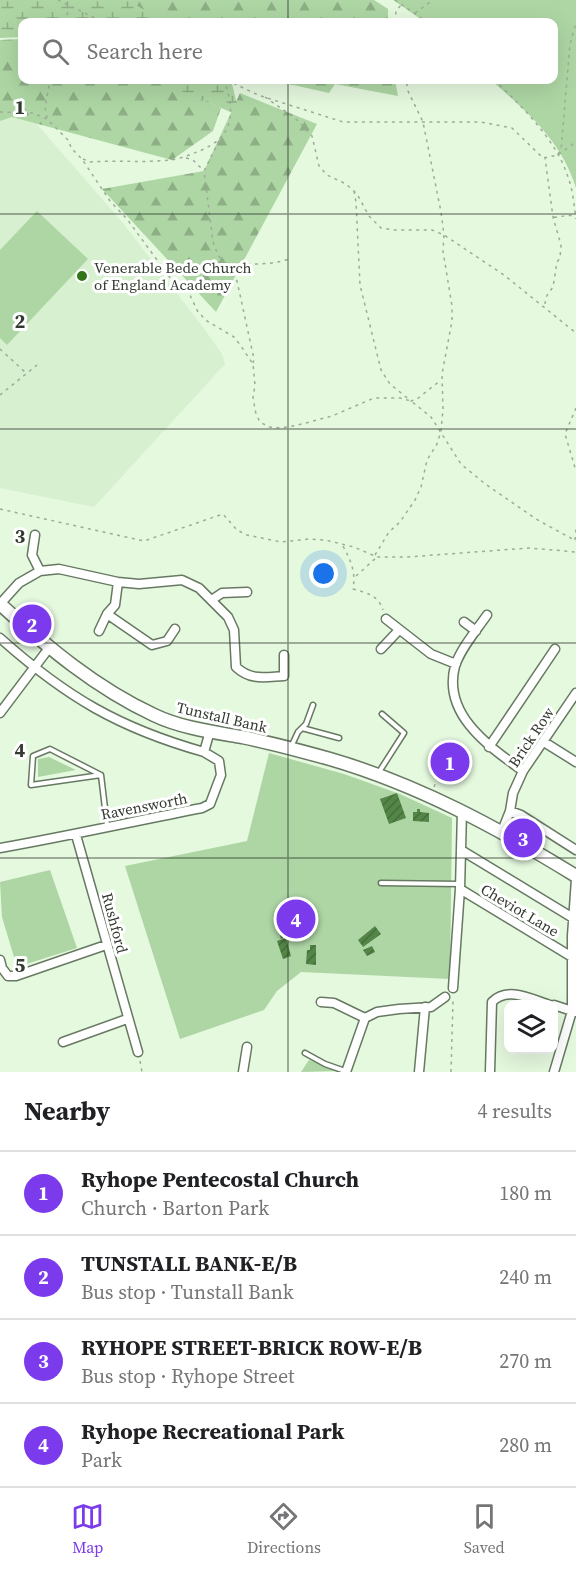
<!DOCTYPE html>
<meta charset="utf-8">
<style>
body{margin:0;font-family:"Source Serif 4",serif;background:#f6f6f6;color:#202124}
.controls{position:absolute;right:18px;bottom:18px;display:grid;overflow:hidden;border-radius:12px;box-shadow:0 6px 24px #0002}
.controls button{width:54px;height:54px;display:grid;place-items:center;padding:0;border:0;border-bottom:2px solid #e0e0e0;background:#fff;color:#202124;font:30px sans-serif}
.you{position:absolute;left:324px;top:574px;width:21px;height:21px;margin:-15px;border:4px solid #fff;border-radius:50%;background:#1a73e8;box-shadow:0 0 0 9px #1a73e833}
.badge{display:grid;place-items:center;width:39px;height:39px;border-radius:50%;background:#7c3aed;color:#fff;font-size:20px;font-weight:700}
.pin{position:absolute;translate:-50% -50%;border:3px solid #fff;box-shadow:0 2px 6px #0006}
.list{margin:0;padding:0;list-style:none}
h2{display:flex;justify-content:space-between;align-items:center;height:78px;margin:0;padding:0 24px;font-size:26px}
h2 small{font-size:20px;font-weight:400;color:#757577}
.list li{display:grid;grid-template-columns:39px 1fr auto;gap:18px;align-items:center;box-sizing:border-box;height:84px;padding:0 24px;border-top:2px solid #e0e0e0}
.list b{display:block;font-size:22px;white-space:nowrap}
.list p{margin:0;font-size:20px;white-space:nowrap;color:#757577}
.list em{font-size:20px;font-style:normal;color:#757577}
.icon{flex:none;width:33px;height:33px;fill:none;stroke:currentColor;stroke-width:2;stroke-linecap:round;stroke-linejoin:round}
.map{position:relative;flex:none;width:576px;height:1072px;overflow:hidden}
.search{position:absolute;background:#fff;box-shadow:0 6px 24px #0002;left:18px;right:18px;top:18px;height:66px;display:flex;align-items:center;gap:15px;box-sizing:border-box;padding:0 21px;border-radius:12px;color:#757577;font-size:22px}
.sheet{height:414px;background:#fff}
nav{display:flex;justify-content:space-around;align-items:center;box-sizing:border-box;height:84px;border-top:2px solid #e0e0e0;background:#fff;font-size:16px;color:#757577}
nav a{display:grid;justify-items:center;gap:3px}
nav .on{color:#7c3aed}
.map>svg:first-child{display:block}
</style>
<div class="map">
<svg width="576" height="1072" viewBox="0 0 576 1072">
<defs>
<pattern id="forest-firs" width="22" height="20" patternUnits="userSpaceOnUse" patternTransform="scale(1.5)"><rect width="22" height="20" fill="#aed6a4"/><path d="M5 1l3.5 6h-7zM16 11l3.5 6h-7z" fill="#8eaf86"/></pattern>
<pattern id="wetland-marsh" width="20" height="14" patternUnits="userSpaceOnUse" patternTransform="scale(1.5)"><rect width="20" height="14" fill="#aed6a4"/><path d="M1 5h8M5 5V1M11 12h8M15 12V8" fill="none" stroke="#8eaf86"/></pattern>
<pattern id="building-hatch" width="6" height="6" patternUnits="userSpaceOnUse" patternTransform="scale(1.5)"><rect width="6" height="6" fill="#538546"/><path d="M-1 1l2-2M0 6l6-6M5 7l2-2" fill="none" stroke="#456e3b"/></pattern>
</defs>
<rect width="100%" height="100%" fill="#e5f9df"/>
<!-- built -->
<path fill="#d7f0d0" d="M3 117H20L35 122 122 222 205 330 222 354 225 364 94 507 0 488V119Z"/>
<!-- green -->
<path fill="#aed6a4" d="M393 0H576V188C561 140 527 112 491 80H554V22H425Z
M37 211 88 259 7 345 0 338V250Z
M269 753 344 774 400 794 452 818 450 979 301 972 277 991 264 1010 180 1039 125 866 247 841Z
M49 757 76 770 38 777V759Z
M50 870 77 948 17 967 2 917 0 882Z
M309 1060 340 1071 301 1072Z"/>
<!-- forest -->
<path fill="url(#forest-firs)" d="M121 0H374L388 9V22H165Z
M22 39V80H157L221 108 213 131 172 160 12 117 0 121V40Z
M271 80H395L398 96 335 84 329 93Z
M240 93 317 124 216 312 102 189 204 171Z"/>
<!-- wetland -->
<path fill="url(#wetland-marsh)" d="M0 0H127L166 22H22V37L0 38Z
M155 80H231L240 116Z"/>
<!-- building -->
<path fill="url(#building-hatch)" d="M443 750 463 758 456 773 437 765Z
M397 793 406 818 389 824 380 799Z
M417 809H420V812L429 813V822L413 821V812H417Z
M285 924 288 936 281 939 277 926Z
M375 926 381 934 363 947 358 940Z
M286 938 291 956 283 959 277 941Z
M310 945H316V965L306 964 307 950H310Z
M372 946 375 952 367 956 363 950Z"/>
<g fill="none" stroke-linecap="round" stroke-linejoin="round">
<defs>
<path id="service" d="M302 728 339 738
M291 747 298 732 306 724 313 705
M379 772 404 733 382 714
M101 775 31 785 33 756 50 749 101 775 107 825
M381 883 460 884
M305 1053 325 1064 345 1071"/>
<path id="minor" d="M35 535 32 555 40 571
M118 582 115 605 107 614 152 645 167 641 175 629
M213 599 222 593 247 592
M0 604 19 583 40 571 59 569 118 582 139 584 182 580 199 588 228 617 234 630 236 667C251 681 265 677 284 676V655
M487 615C476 631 461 648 455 666 442 715 490 747 523 771
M386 619 431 654 456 664
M464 622 476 631
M99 631 107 614
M0 638C66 697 119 728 204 752
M381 649 399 630
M0 713 49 648
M544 742 576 762
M489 747 555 649
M510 811 521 815 576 850
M502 831 510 811 513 793 523 771 576 693
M76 835 138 1052
M0 848C68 836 135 821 202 808L210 804 221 775 219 761 204 752 210 731
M461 850 573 918
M460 889 572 957
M0 960 2 968 8 976H16L106 945
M453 988 460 889 462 811
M321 1002 334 1003 365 1018
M554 1005 572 1011V936L576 879
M63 1042 127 1019
M243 1072 247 1047
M346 1072 365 1018 377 1012 399 1009 431 1007 445 997
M419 1072 425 1007
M490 1072 492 1002C508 986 531 999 550 1005
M554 1072 572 1011 576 1012"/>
<path id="secondary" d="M0 604C47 647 96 688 154 715 181 728 213 732 242 737 272 743 301 751 330 759 419 785 498 828 576 876"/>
</defs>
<!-- service casing -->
<use href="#service" stroke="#677962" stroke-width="7"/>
<!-- minor casing -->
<use href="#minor" stroke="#677962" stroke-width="11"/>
<!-- secondary casing -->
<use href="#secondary" stroke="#677962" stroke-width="15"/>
<!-- path -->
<path stroke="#9dac98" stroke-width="1.5" stroke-dasharray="3 4.5" stroke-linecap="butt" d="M58 0 103 22
M395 0 427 22
M415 13 433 0
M64 22 70 7
M395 22 396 11 401 5
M227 80 258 95 343 122H481L512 128 543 158 558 155 576 142
M494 80C521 105 557 141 568 177 573 190 574 205 576 219
M265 97 295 118 312 136 319 166 327 175 346 184 357 194 369 216 381 228 394 230H432L444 235 504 275 576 333
M0 112 33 113 47 119 69 141 71 148 82 159 110 201 127 219 171 279 189 293 198 312 207 321 234 337 241 346 253 364 255 385 253 398 256 414 260 422 269 427 281 428 298 425 332 416 374 398H400L411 401 431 417 461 464 484 483 536 519 576 541
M47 118 45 107 50 80
M219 141 204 171 213 242 218 255 237 281 254 359 253 363
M558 154 561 150 570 44 576 23
M186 158 193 160 203 170
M83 159 90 162C117 160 144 163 170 160 180 159 189 155 197 152 234 138 236 114 224 80
M354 191 356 202 360 285 381 370 390 384 411 401 417 399 441 380
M554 217C561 218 564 214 575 216
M225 263C247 264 268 266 289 259
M545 304 546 297 553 287 557 262 560 258 561 245 553 217 545 158
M0 349 26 373
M0 395 37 365
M576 408 565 434 576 471
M0 509 144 541 223 514 237 530 247 535 281 542 309 539 325 540 354 547 377 557H407L529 548 576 552
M575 540 576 529
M343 546C351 561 356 572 353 589 367 593 378 595 383 610
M375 555 389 532 400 522 415 500 421 487 427 460 437 444 441 431 443 409 442 374 452 321V306L443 251 444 235 441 212 423 122 408 91 406 80
M356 576 377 557
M434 787 442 767
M140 1061 142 1072
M451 1072 453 1001"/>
<!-- service -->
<use href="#service" stroke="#fff" stroke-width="4"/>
<!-- minor -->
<use href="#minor" stroke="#fff" stroke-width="8"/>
<!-- secondary -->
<use href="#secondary" stroke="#fff" stroke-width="12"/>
</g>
<!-- grid -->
<path fill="none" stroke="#333b31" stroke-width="1.5" stroke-opacity="0.55" d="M288 0V22M288 80V1072M0 214H576M0 429H576M0 643H576M0 858H576"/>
<!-- markers -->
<circle fill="#317719" stroke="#fff" stroke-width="2" cx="82" cy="276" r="6"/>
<g text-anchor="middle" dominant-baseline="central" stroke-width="6" stroke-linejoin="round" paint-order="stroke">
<!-- poi labels -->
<g font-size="15" fill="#333b31" stroke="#fff" text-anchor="start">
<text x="94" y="267">Venerable Bede Church<tspan x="94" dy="17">of England Academy</tspan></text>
</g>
<!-- street labels -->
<g font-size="15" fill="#333b31" stroke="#fff">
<text transform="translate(222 717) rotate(13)">Tunstall Bank</text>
<text transform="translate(531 737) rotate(-56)">Brick Row</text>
<text transform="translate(144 806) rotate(-11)">Ravensworth</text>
<text transform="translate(520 910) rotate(31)">Cheviot Lane</text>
<text transform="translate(115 923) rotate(75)">Rushford</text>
</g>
</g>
<g font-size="20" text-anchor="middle" font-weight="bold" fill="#333b31" stroke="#fff" stroke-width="6" stroke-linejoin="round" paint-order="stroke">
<text x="20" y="114">1</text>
<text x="20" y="328">2</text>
<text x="20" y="543">3</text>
<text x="20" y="757">4</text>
<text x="20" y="972">5</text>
</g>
</svg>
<div class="controls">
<button><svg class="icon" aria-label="layers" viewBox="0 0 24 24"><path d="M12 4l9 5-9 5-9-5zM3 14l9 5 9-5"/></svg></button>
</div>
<div class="you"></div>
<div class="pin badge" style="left:450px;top:762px">1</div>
<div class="pin badge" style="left:32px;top:624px">2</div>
<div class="pin badge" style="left:523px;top:838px">3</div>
<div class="pin badge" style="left:296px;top:919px">4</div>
<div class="search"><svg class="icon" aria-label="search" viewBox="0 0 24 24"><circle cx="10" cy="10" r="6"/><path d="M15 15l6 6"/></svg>Search here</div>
</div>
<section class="sheet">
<h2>Nearby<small>4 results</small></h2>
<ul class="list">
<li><span class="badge">1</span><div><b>Ryhope Pentecostal Church</b><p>Church · Barton Park</p></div><em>180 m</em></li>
<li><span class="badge">2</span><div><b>TUNSTALL BANK-E/B</b><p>Bus stop · Tunstall Bank</p></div><em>240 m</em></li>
<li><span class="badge">3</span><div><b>RYHOPE STREET-BRICK ROW-E/B</b><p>Bus stop · Ryhope Street</p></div><em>270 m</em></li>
<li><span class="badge">4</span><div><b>Ryhope Recreational Park</b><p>Park</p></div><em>280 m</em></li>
</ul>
</section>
<nav>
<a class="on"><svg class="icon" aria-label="map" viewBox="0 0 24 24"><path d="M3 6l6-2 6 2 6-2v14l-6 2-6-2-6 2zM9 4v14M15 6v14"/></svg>Map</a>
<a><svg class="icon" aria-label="directions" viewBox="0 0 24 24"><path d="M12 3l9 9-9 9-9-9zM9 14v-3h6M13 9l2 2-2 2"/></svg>Directions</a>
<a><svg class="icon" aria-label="saved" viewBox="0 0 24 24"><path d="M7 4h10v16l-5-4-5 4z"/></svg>Saved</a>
</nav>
